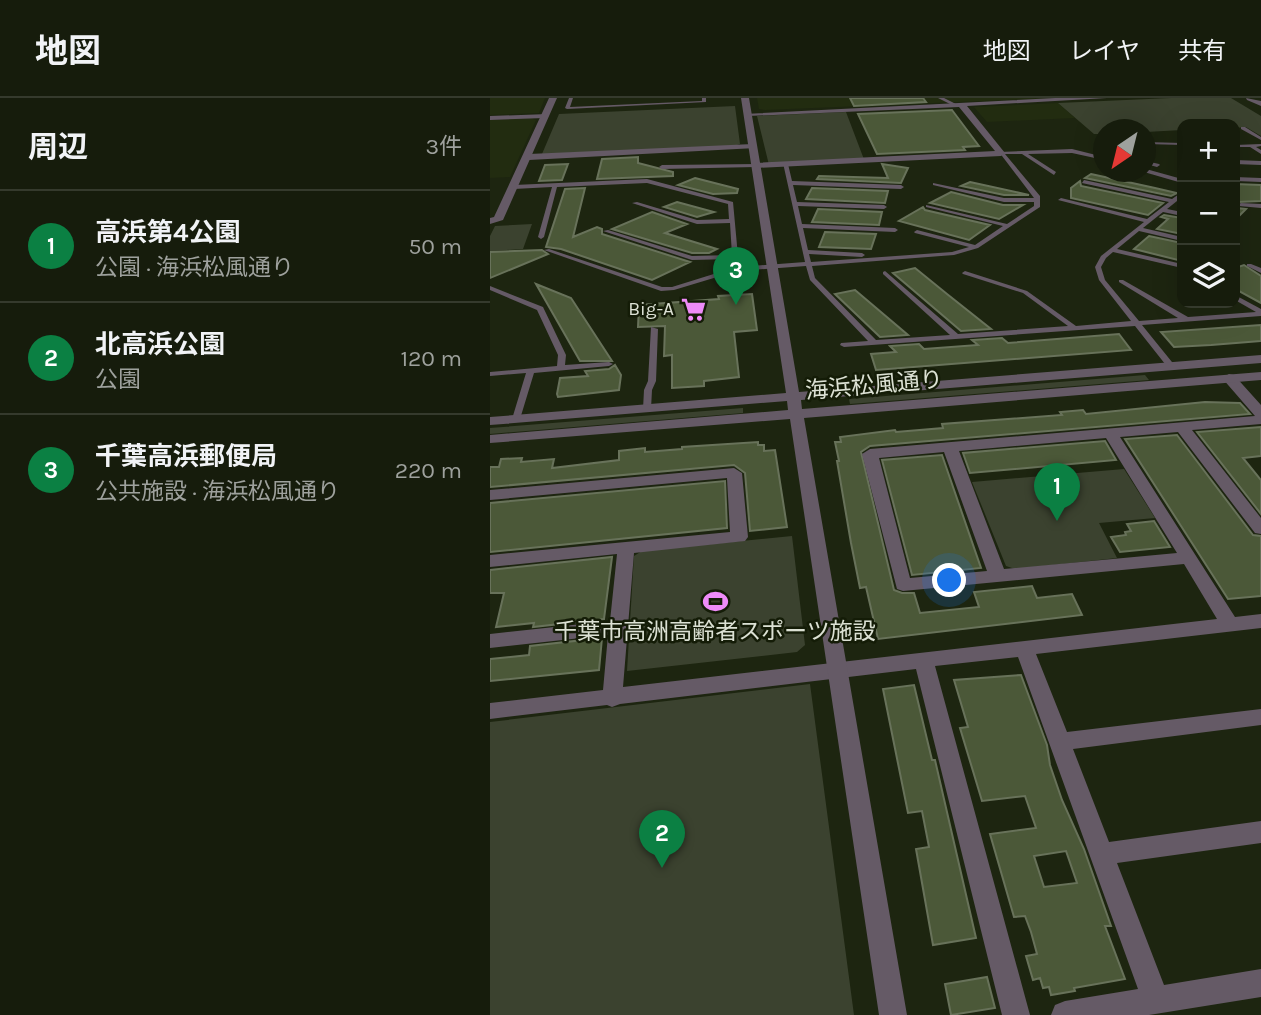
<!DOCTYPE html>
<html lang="ja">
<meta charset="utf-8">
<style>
body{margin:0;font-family:Karla,"Noto Sans JP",sans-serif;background:#1f2515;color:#f1f3f6}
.controls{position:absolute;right:21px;top:21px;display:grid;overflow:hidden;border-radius:14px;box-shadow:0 7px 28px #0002}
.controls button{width:63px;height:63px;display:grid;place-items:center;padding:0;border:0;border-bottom:2px solid #353a2d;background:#161c0c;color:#f1f3f6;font:35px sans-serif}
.compass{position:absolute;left:603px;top:21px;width:63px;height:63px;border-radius:50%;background:#161c0c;box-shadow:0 7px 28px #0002;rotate:215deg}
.you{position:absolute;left:460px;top:483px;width:24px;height:24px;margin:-18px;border:5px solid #fff;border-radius:50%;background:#1a73e8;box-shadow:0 0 0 10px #1a73e833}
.badge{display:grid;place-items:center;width:46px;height:46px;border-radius:50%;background:#0b8043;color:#fff;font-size:23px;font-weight:700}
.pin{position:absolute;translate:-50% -58px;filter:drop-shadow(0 2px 4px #0008)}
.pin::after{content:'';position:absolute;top:37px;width:24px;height:21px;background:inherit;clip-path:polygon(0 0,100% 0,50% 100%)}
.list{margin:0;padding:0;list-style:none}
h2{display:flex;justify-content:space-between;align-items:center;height:91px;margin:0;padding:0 28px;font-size:30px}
h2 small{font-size:23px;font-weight:400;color:#9ea19d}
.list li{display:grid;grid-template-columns:46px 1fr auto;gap:21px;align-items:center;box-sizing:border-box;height:112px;padding:0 28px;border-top:2px solid #353a2d}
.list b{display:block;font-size:26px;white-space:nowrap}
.list p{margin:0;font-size:23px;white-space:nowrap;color:#9ea19d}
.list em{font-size:23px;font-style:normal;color:#9ea19d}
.icon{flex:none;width:38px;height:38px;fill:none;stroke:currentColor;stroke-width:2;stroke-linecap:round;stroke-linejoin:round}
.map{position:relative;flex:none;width:771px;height:917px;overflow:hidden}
header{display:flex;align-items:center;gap:42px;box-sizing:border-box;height:98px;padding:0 35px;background:#161c0c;border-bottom:2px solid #353a2d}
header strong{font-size:33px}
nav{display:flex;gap:38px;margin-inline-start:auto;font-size:24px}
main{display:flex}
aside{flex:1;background:#161c0c}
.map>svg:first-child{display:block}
</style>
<header>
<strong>地図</strong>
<nav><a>地図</a><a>レイヤ</a><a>共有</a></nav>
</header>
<main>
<aside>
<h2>周辺<small>3件</small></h2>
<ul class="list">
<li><span class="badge">1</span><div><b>高浜第4公園</b><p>公園 · 海浜松風通り</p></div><em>50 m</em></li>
<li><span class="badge">2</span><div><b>北高浜公園</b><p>公園</p></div><em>120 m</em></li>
<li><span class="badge">3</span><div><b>千葉高浜郵便局</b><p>公共施設 · 海浜松風通り</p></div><em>220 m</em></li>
</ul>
</aside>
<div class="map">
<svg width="771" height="917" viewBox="0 0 771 917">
<rect width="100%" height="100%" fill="#1d2510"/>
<!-- built -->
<path fill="#222c10" d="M0 0H55L49 15 0 17Z
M267 0H567L275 12 269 11Z
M568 5 585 20 497 24 484 9Z
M41 20 46 22 20 79 0 80V22Z"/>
<!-- green -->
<path fill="#3b422f" d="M681 0H741L771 18V38L756 29 745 30V26H692V32L656 34V32H614L613 36H604L568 5Z
M245 8 250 46 244 48 52 56 69 16Z
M356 14 375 64 279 67 267 18Z
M42 126 33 151 0 153V138L5 128Z
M655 277 659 282 360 306 359 301Z
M253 310V315L0 336V330Z
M634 371 665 420 609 425 627 460 525 471 516 468 482 384Z
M302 438 315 547 307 554 137 573 144 458 152 453Z
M320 586 364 917H0V624Z"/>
<!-- building -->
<path fill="#4b5838" stroke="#68725a" stroke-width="2" fill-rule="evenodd" d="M360 0H433L436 4 364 8Z
M462 12 489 48 473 49 475 52 387 56 368 16Z
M148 59V65L183 74V78L107 81 112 61Z
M78 66 72 82 49 83 55 67Z
M392 66 418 70 411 85 327 81 329 78 398 80Z
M601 76 665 90 687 95 681 98 595 80Z
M205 80 248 91 247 95 223 96 188 87Z
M590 83 591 88 673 105 658 117 581 100V90Z
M480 84 539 97H514L471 88Z
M745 86 771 87V103L748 104 747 110 756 111 745 122Z
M95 90 83 139 107 129 112 131V136L200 164 162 182 71 151 56 149 75 91Z
M322 90 398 93 395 105 316 101Z
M461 94 513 107H533L509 121 440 105Z
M187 104 224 114 207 119 174 109Z
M433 109 435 112 500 127 479 142 409 123Z
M328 111 392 114 389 127 322 124Z
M162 114 197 126 175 135 227 151 219 155H202L122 131Z
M674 117 692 120V136L667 131 678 121 671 119Z
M335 134 386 136 381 151 329 149Z
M659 138 692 145V163L644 151Z
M52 152 58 156 0 180V154Z
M754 167 771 178V205L745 191V170Z
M425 170 457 196 501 231 471 233 403 175Z
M46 186 81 200 122 263H90Z
M365 192 418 237 390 239 345 196Z
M262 196 267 232 244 234 249 279 214 283V288L182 290V257L174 258 175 228 148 229 149 207 229 201 228 198Z
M771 227V243L721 247 684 249 671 234Z
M629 236 641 252 386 272 381 256 406 254 400 248 429 246 434 251 488 247 482 242 512 240 518 245Z
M125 267 131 277 129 292 68 299 67 296 70 280 98 278 95 273 119 271Z
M715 304 750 305 760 316 380 348 371 354 404 492 412 495H424L430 515 489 509 484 494 542 488 547 500 582 496 592 517 388 541 376 489 370 490 361 445 347 363H349L345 344H351L350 339 405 332 406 334 453 330 452 326 572 317 570 314 593 312 596 316Z
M771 329V358L753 360 771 382V416L707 334Z
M687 337 763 437 771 438V498L738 501 635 341Z
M615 343 626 362 480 375 473 355Z
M268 344V347H274V353L285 352 297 429 260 433 255 375 244 367 0 389V369H9L11 361 32 360 31 364 64 361 62 370 129 362V353L155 350V354L192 351V349Z
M452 357 491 470 422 477 392 362Z
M235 383 237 430 0 454V405Z
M664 423 680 449 630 454 621 439 636 437 635 434 641 433 637 426Z
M122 459 114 521 43 529 44 525 6 529 14 495H0V472Z
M112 540 109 572 0 583V561L39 557 40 548Z
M531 577 557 647 560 667 572 702 594 751 621 828H615L635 881 584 890 585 893 561 897 559 889 553 890 550 880 543 882 536 858 547 856 541 834 535 818 524 819 500 736 546 730 535 698 492 703 470 630 478 629 464 582ZM576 753 587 785 554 789 544 758Z
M424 587 442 662H445L486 840 443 847 426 751 439 749 432 713 418 715 393 591Z
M497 879 505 910 461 917 455 886Z"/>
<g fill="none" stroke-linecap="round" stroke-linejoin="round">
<!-- service -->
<path fill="#655a66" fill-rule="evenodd" d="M79 0H83L80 9 212 3V0H216V4L77 11 75 10Z
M448 0H454L466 6 462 7Z
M751 29H755L771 39V42L751 31Z
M656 44 692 45V47L656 46Z
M771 46V48L766 49 771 52V56L760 49H745V47Z
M582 51 614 59V62L582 55 538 56 566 74 564 77 532 56H515L550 98V109L488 150 464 157 322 168 325 180 386 242 460 237 393 176V174L395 173 468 236 578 228 533 195 473 176 472 175 475 173 537 193 586 228 641 223 609 182 605 169 611 158 654 124 568 102 571 100 657 121 679 104 592 85 594 82 682 101 692 94V99L677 111 692 114V118L673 114 653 130 692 139V143L649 133 627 151 692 166V170L623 154 616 160 611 169 615 182 649 223 688 220 629 184V182H633L698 219 766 214 745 202V197L771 211V218L652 227 686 269 682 271H679L645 228 354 249 350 247 351 245 378 243 320 182 316 168 247 173 184 192 171 193 54 152 59 151 172 189H182L243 170 242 161 202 162 113 133 118 132 202 158 242 157 240 125 207 126 142 105 147 104 207 122 239 121 238 106 157 85 67 89 54 139 51 141 48 139 62 89 24 91 21 89 24 87 157 81 243 104 249 169 315 164 293 65 298 66 302 83 411 87 414 89 411 91 303 87 307 104 394 107 397 109 394 111 308 108 312 126 405 130 408 132 405 134 313 130 318 152 372 155 375 157 372 159 319 156 321 164 462 154 479 149 425 135 424 134 427 132 485 147 513 128 436 109V107L517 126 544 108V104H514L443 87V85L514 100H544L509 54Z
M745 62 771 63V67L745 66Z
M656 63 669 66 670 67 667 69 656 66Z
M268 66 266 69 172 71 169 69 172 67Z
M656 71 692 81V85L654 74Z
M745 79 771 80V84L745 83Z
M751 105 771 106V110L749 108V106Z
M757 166H761L771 170V175L757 168Z
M0 188 53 209 76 257 75 267 119 264 123 266 119 268 44 275 30 321 26 324 23 323 22 321 36 275 0 278V274L67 268 68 257 47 212 0 192Z
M161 229 168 231 166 283 162 292 161 311 157 314 153 311 154 292 158 283Z"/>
<!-- minor -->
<path fill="#655a66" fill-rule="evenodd" d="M565 0H617L477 8 515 55 511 58 266 70 263 65 505 53 469 9 258 18 254 16Z
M58 16 55 20 0 22V18Z
M263 46 266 50 39 62 35 59 39 56Z
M739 276 744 277 771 307V326L702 332 771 420V436L765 435 688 334 630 339 745 519 771 516V530L546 556 577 634 771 611V627L583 651 619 744 771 723V745L627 765 674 887 771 871V899L659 917H561L565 907 575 903 648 891 528 559 445 568 540 917H512L426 571 130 606 122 609 117 607 0 621V605L113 592 118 537 0 550V536L120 523 127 456 0 469V457L240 434 237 380 0 402V392L244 370 252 375 258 439 255 443 144 455 133 589 727 521 694 466 413 493 407 491 372 356 380 351 765 318 732 280ZM616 340 687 455 514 471 469 353ZM454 354 497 473 420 480 389 360Z"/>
<!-- tertiary -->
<path fill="#655a66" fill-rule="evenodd" d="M59 0H67L13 122 0 126V120L4 119Z
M251 0H259L309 294 771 257V265L311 302 312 311 771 274V282L314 320 417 917H389L300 321 0 345V337L298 312 297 303 0 327V319L296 295Z
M756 0 771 3V8L757 2Z"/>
</g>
<!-- icons -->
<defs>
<symbol id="supermarket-bare" viewBox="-9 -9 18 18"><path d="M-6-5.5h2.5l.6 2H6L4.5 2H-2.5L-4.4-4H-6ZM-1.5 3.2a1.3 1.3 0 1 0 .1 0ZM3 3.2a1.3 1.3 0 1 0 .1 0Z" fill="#ee8bf8" stroke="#141c07" stroke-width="2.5" paint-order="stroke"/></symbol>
<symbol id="stadium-bare" viewBox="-9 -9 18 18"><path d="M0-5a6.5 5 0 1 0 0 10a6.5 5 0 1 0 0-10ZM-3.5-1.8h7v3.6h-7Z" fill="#ee8bf8" stroke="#141c07" stroke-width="2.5" paint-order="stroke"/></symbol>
</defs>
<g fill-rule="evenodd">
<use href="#supermarket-bare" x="186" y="194" width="35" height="35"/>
<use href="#stadium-bare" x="208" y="486" width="35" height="35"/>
</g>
<g text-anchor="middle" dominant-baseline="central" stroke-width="5" stroke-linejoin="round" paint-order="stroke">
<!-- far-poi labels -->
<g font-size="19" fill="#dce1d4" stroke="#141c07" text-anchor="end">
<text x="184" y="211">Big-A</text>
</g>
<!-- street labels -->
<g font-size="23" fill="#dce1d4" stroke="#141c07">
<text transform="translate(384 287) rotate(-5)">海浜松風通り</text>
</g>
<!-- poi labels -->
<g font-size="23" fill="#dce1d4" stroke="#141c07">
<text x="225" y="533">千葉市高洲高齢者スポーツ施設</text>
</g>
</g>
</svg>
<div class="controls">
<button>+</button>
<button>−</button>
<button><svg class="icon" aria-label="layers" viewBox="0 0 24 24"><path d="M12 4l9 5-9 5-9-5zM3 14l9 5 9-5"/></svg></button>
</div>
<svg class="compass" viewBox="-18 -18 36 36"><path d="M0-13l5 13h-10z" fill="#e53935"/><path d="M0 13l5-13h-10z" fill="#9ea19d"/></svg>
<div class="you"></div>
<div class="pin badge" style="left:567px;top:423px">1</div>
<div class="pin badge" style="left:172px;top:770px">2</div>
<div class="pin badge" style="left:246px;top:207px">3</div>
</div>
</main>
